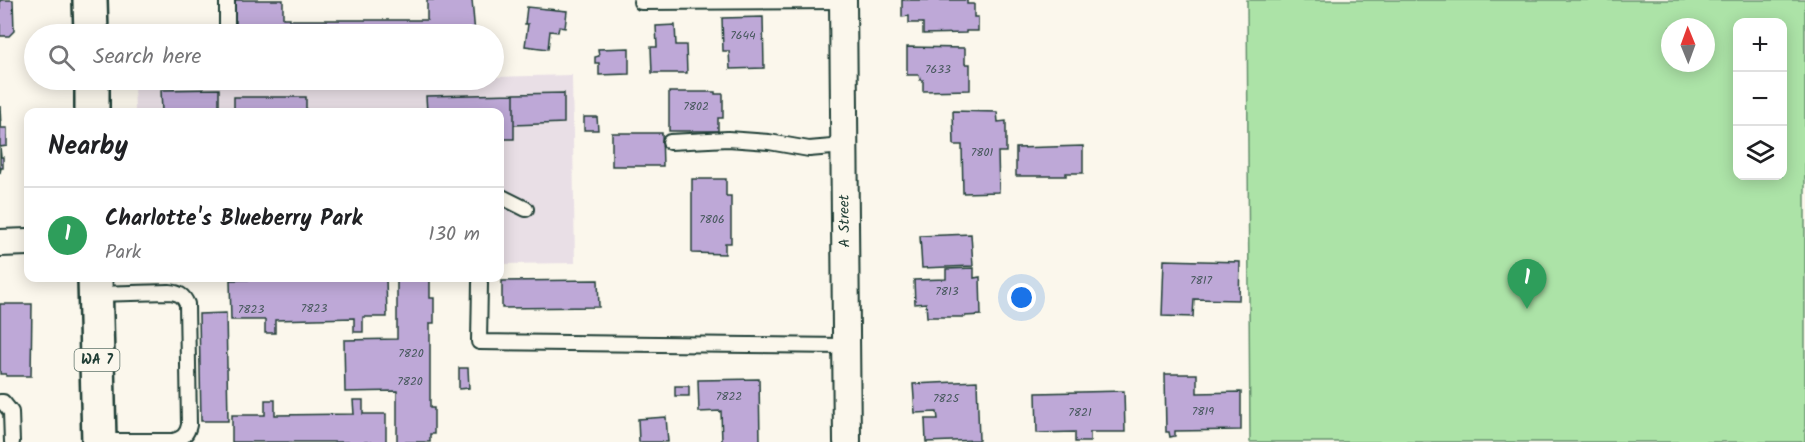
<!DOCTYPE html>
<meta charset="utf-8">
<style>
body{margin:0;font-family:Kalam,sans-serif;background:#f6f6f6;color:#202124}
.controls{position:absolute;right:18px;top:18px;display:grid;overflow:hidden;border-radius:12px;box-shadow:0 3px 15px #0003}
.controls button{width:54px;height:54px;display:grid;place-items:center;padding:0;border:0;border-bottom:2px solid #e0e0e0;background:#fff;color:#202124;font:30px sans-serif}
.compass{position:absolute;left:1661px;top:18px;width:54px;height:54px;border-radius:50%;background:#fff;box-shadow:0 3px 15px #0003;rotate:359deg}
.you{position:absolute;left:1022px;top:298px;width:21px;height:21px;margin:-15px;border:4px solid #fff;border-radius:50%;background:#1a73e8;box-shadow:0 0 0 9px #1a73e833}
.badge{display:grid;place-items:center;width:39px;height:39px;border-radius:50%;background:#2563eb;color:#fff;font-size:20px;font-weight:700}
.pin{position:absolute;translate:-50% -50px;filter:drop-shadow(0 2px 3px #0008)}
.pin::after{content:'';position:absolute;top:32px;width:21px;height:18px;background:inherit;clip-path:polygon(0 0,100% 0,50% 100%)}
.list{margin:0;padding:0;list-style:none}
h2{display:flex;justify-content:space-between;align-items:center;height:78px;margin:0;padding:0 24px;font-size:26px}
h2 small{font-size:20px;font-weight:400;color:#757577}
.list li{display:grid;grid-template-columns:39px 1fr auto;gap:18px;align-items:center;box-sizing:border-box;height:96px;padding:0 24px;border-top:2px solid #e0e0e0}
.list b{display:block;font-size:22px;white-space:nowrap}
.list p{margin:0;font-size:20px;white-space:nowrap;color:#757577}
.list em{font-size:20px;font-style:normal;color:#757577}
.icon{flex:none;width:33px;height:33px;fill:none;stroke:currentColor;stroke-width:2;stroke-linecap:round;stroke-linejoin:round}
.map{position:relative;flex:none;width:1805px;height:442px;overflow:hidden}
.search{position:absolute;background:#fff;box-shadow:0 3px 15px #0003;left:24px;top:24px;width:480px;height:66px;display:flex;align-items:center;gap:15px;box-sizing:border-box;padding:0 21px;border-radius:33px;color:#757577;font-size:22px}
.panel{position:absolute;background:#fff;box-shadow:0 3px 15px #0003;left:24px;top:108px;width:480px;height:174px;border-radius:12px}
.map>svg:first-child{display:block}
</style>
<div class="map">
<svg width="1805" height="442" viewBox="0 0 1805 442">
<rect width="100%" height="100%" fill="#fbf7ec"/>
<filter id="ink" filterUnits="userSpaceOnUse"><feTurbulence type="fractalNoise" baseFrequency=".0167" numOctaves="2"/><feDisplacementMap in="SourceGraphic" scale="12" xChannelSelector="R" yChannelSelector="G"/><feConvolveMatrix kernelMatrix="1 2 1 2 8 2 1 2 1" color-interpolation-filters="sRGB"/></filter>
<g filter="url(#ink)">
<!-- built -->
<path fill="#e9dfe6" d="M572 75 575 263 500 264V112H135L134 82 296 80H494V77Z"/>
<!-- park -->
<path fill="#ace3a7" stroke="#66906e" stroke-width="1.5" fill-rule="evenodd" d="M1247 0H1805V442H1250ZM1738 22H1782V176H1738ZM1670 27H1706V63H1670Z"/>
<!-- building -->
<path fill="#bea8d7" stroke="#1f3d34" stroke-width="1.5" d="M0 0H13L14 31 9 36H0Z
M234 0H283V18H290V20H427V0H472L475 34H420V26H415V34H293V28L289 29V34H236V21L234 22Z
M902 0H967V4H974V17H978V31H966V33L923 34V23H909V16L902 17Z
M527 7 567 11 565 28 559 27 558 32 550 31 548 49 525 46 528 24H525Z
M763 17 764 68 730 69 729 51H723L722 18Z
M675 25 676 45H686L687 73H652L651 47H657L656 26Z
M907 47 965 48V64H970V90L923 91V80H920L919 75H907Z
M629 48V74L599 75V63H595V57L599 56 598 49Z
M219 89V112H162L161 90Z
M669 92H715V94H723V118H718V131H669Z
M564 93V123L514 125V94Z
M514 94V139H500V112H427L426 96Z
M234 97H306V112H234Z
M0 106 1 128H7V146L0 147 1 157H3V168H1L0 173Z
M953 111 997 112 998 122 1006 121V152H998L999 192 963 193 962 145H954Z
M584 117H597L598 130H584Z
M612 133H662L663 166H612Z
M1083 146V173H1066V176H1016V148Z
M692 179H726V196H731V243H725V254L692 253Z
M971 234 973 266 922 268 920 236Z
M1164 260 1240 262 1239 300 1194 299 1193 317 1162 316Z
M974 268V278L980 277 981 315 965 316V317H927L926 303 915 304 914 280 946 279V269Z
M337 278H386L387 317H363V332H354V318L275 320V333H265V320H231L230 280Z
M397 279H430V298H434V323H430V408H434V434H430V442H397V391L345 392 344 340 397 339Z
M598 280 599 307 502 308V281Z
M0 304H32L31 376H6V374H0Z
M226 313 228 421H201L199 314Z
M459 368H468L469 388 459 389Z
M1165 374H1197V393L1241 392V430L1175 431V436L1170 437 1169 432H1166Z
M759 379 760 442H722L721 411 699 412 698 380Z
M977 381 979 440 926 442 925 419H938L937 412 915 413 913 384Z
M675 386H689V396H675Z
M1124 391 1125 432H1090V442H1075V432L1037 433 1036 393Z
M265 400H275V415L354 414 353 400H363V414H386V442H232V415H265Z
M666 417 668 442H639L638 419Z"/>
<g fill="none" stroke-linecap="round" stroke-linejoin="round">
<defs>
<path id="lane" d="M641 2 843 1
M227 34V0
M670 142 728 139 769 142 809 149 844 146
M500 196 526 209
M480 283 479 342 846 346
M95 294 169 292C179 293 183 295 187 304L189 425C187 435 182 439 173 441H99
M0 402H3L11 412 12 442"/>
<path id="street" d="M843 0 847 442
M0 243 28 242"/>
<path id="primary" d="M90 0 91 34
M92 80V112
M95 278 99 442"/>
</defs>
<!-- lane casing -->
<use href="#lane" stroke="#1f3d34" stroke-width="18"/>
<!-- street casing -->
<use href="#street" stroke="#1f3d34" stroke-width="30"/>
<!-- primary casing -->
<use href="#primary" stroke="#1f3d34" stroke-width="38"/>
<!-- lane -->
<use href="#lane" stroke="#fbf7ec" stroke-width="14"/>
<!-- street -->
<use href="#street" stroke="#fbf7ec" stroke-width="26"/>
<!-- primary -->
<use href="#primary" stroke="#fbf7ec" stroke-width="33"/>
</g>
</g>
<g text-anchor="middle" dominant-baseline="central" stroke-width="6" stroke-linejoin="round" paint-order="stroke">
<!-- number labels -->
<g font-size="12" fill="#47585d">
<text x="743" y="35">7644</text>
<text x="938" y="69">7633</text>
<text x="696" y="106">7802</text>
<text x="982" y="152">7801</text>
<text x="712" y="219">7806</text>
<text x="1201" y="280">7817</text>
<text x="947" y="291">7813</text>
<text x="314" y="308">7823</text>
<text x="251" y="309">7823</text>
<text x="411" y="353">7820</text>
<text x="410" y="381">7820</text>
<text x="729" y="396">7822</text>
<text x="946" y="398">7825</text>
<text x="1203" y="411">7819</text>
<text x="1080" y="412">7821</text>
</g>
<!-- shield labels -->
<rect fill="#fbf7ec" stroke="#61756b" stroke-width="1.5" x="74.5" y="349" width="45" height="22" rx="4.5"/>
<g font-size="14" font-weight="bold" fill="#1f3d34">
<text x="97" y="360">WA 7</text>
</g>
<!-- street labels -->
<g font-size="15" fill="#1f3d34" stroke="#fbf7ec">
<text transform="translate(845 221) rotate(-91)">A Street</text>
</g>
</g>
</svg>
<div class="controls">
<button>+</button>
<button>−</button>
<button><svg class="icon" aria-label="layers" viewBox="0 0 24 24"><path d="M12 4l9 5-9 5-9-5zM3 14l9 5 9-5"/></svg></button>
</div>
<svg class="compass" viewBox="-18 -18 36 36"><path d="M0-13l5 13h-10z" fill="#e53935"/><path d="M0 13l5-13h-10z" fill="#757577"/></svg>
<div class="you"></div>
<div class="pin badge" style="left:1527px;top:309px;background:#2e9e5b">1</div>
<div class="search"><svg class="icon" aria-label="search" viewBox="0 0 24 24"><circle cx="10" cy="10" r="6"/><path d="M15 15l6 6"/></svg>Search here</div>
<section class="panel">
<h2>Nearby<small></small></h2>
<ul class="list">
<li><span class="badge" style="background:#2e9e5b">1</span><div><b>Charlotte's Blueberry Park</b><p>Park</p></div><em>130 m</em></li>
</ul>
</section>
</div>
